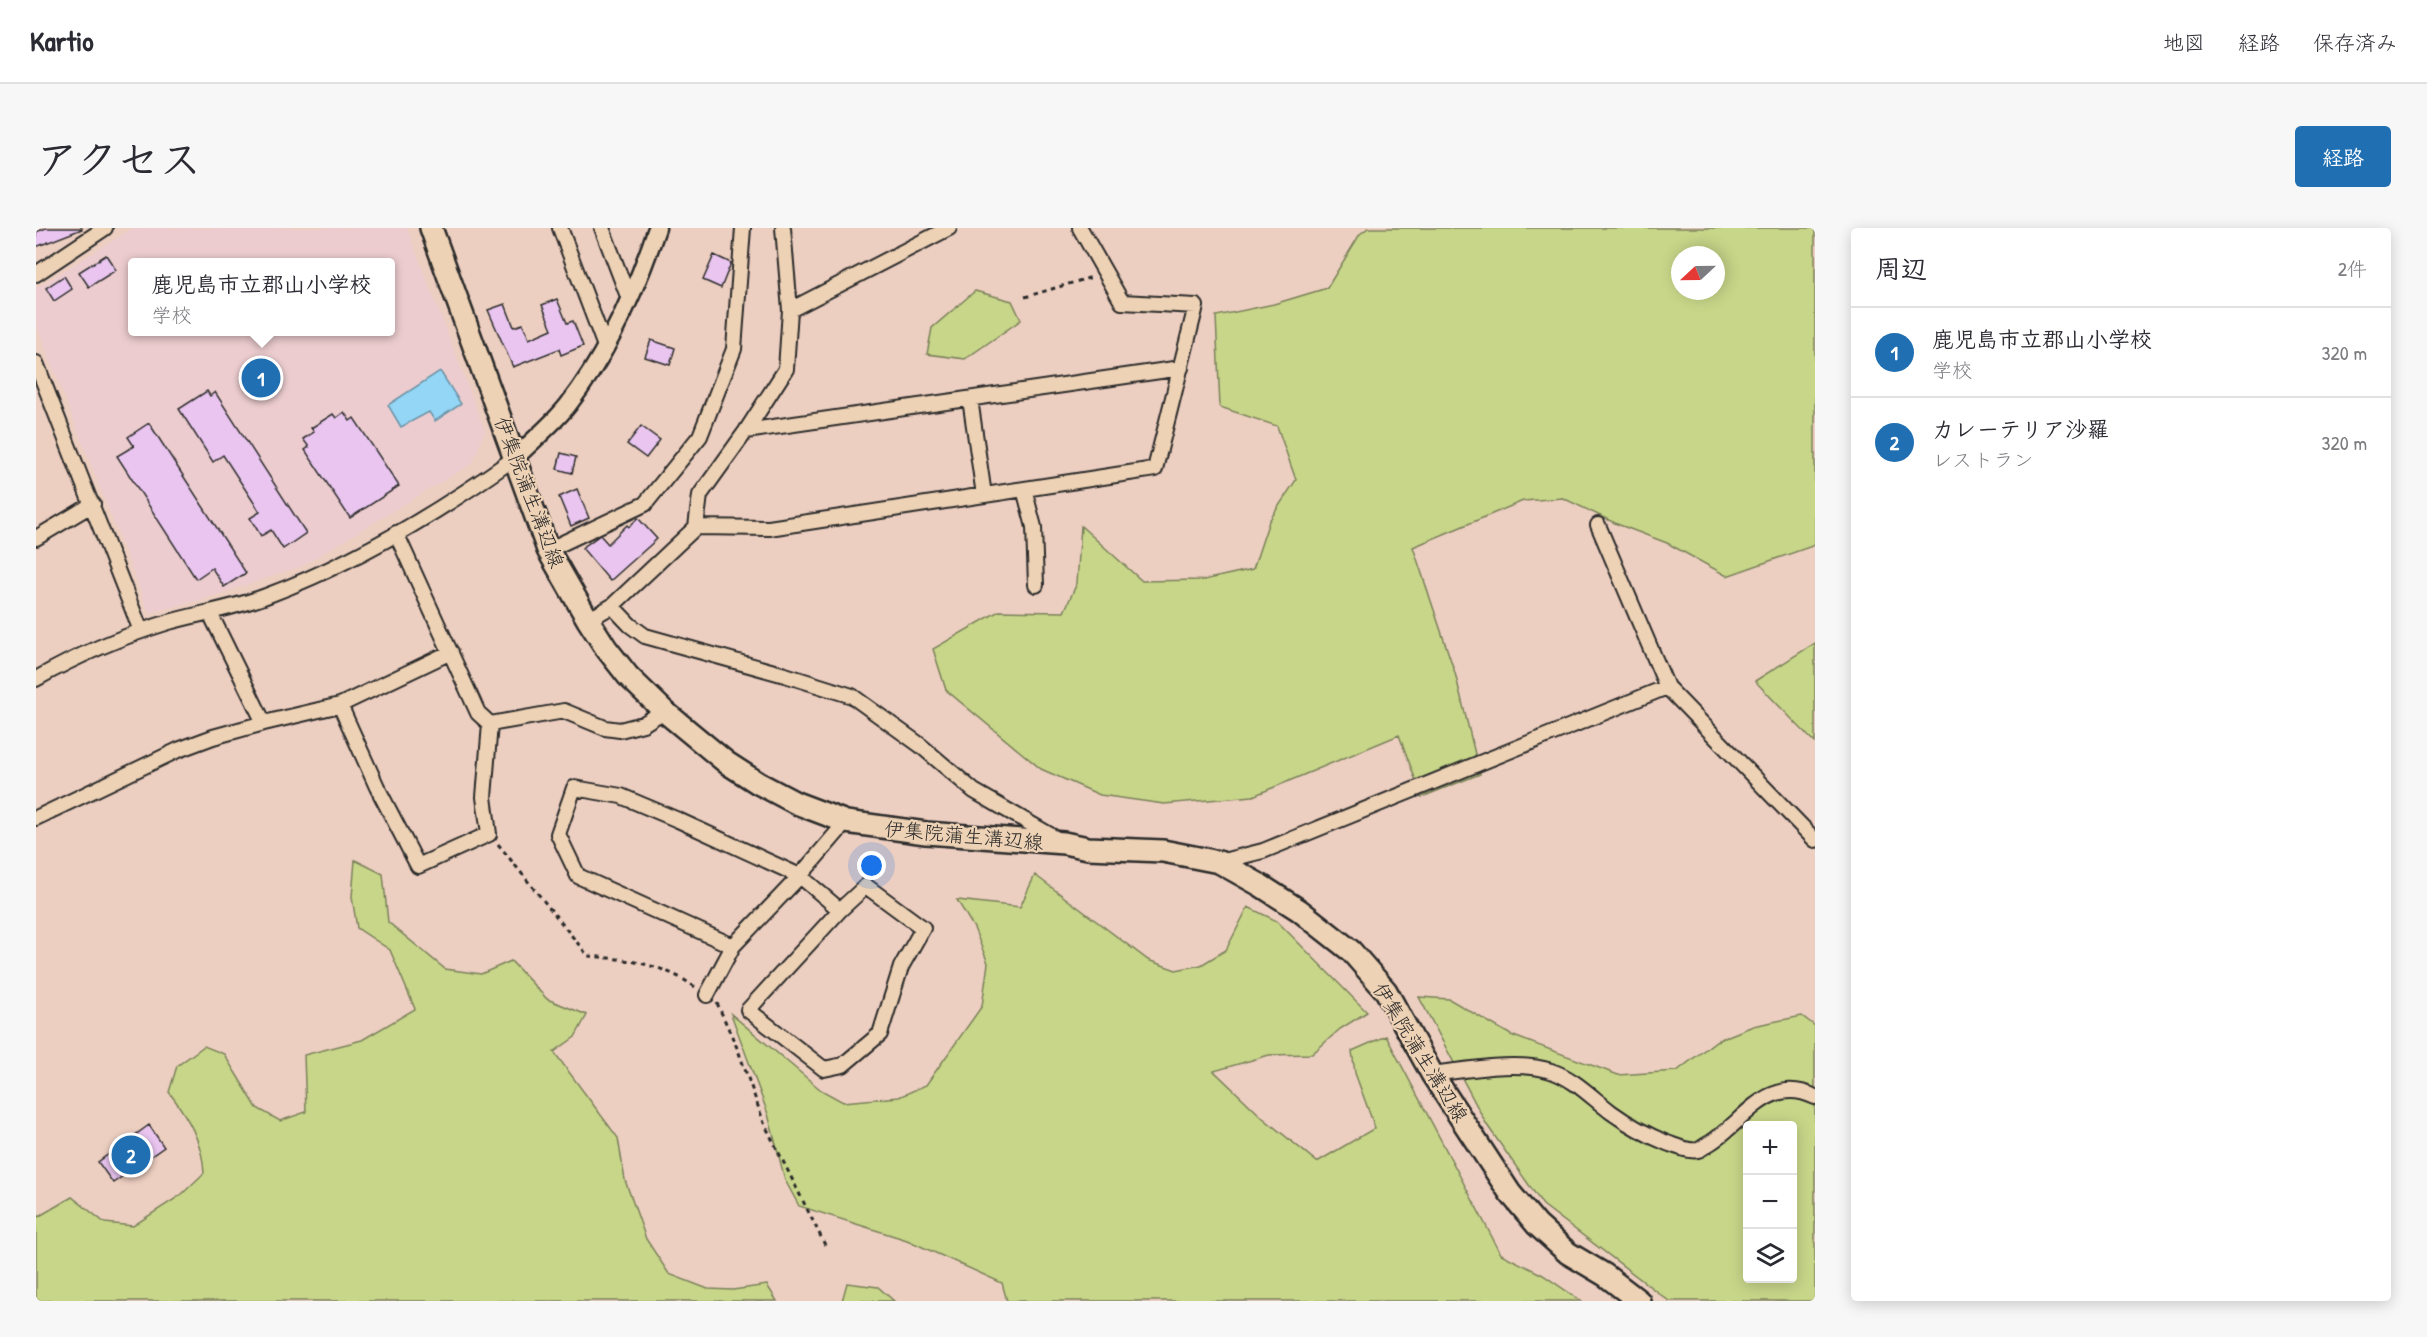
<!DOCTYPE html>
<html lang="ja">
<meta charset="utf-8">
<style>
body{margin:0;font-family:"Patrick Hand","Klee One",sans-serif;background:#f7f7f7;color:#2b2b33}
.controls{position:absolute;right:18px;bottom:18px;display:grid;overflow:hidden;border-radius:6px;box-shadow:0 3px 15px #0003}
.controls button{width:54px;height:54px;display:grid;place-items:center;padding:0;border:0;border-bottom:2px solid #e1e1e2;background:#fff;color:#2b2b33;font:30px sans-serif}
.compass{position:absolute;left:1635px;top:18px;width:54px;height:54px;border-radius:50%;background:#fff;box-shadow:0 3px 15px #0003;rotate:248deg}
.you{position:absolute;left:836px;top:638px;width:21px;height:21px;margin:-15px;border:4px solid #fff;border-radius:50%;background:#1a73e8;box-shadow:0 0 0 9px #1a73e833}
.badge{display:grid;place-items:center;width:39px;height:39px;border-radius:50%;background:#1f6fb2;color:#fff;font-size:20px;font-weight:700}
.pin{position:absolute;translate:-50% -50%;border:3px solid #fff;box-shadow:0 2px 6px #0006}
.popup{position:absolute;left:92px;top:30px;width:267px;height:78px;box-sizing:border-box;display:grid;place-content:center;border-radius:6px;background:#fff;filter:drop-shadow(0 2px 4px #0005);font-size:20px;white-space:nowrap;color:#7c7c81}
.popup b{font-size:22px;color:#2b2b33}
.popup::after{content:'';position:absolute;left:50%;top:100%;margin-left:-12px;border:12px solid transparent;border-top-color:#fff}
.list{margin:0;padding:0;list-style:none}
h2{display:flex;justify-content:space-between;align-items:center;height:78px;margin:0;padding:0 24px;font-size:26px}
h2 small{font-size:20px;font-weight:400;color:#7c7c81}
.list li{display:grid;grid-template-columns:39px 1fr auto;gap:18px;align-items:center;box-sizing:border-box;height:90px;padding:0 24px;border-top:2px solid #e1e1e2}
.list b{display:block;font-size:22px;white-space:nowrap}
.list p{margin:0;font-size:20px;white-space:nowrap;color:#7c7c81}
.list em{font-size:20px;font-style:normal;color:#7c7c81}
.icon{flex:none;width:33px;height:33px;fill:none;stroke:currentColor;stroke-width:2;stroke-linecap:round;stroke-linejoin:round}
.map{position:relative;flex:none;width:1779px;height:1073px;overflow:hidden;border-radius:6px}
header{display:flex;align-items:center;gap:36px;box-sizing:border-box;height:84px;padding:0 30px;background:#fff;border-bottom:2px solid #e1e1e2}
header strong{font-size:28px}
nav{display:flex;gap:33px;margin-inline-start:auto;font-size:21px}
.intro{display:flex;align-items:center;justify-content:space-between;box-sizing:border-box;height:144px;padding:0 36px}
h1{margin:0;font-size:42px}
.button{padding:15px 27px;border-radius:6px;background:#1f6fb2;color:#fff;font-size:21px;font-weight:700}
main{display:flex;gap:36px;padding:0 36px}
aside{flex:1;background:#fff;border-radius:6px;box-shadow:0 3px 15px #0003}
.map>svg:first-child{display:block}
</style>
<header>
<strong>Kartio</strong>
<nav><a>地図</a><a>経路</a><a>保存済み</a></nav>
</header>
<div class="intro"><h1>アクセス</h1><a class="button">経路</a></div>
<main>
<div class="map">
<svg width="1779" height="1073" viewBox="0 0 1779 1073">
<rect width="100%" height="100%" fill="#edcfc1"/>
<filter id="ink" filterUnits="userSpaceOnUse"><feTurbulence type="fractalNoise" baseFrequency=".0167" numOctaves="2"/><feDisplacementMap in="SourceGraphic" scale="12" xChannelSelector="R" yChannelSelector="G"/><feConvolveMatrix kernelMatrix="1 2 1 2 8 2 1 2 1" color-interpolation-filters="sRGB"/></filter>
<g filter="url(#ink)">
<!-- built -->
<path fill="#eccccf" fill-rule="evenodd" d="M97 0H371L449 203 437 235 266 338 169 371 113 385 0 96V60ZM96 34H354V104H96Z"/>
<!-- green -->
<path fill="#c8d689" stroke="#7a805a" stroke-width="1.5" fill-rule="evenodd" d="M1332 0H1779V317L1691 348 1631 315 1581 296 1527 270 1487 273 1377 319 1419 445 1444 546 1386 569 1363 507 1217 568 1128 576 1064 567 1005 541 910 462 897 421 963 383 1028 384 1041 355 1045 298 1106 353 1168 352 1217 341 1233 293 1260 252 1241 198 1184 179 1180 88 1238 76 1291 60 1324 6ZM1644 27H1680V63H1644Z
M939 63 976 73 985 92 929 131 891 126 896 100Z
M1779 415V515L1719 453Z
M319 632 347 646 352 694 409 741 445 746 475 733 511 771 551 787 539 809 518 824 582 910 589 952 610 1011 633 1046 672 1061 697 1062 731 1057 741 1073H0V990L36 969 69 995 97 998 145 967 168 945C167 914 151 888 133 864L141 838 168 818 188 826 221 880 244 893 270 884 268 827 326 812 379 781 354 722 321 700 316 669Z
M999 647 1112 732 1140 742 1165 737 1190 722 1212 679 1241 693 1331 784 1304 801 1276 826 1233 827 1178 843 1227 890 1281 934 1339 900 1319 845 1316 823 1350 808 1465 1026 1507 1047 1545 1073H971L966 1055 871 1012 763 978 749 952 732 886 695 786 785 862 807 874 863 869 890 857 946 778 952 735 938 700 921 672 984 679Z
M1383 769 1413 771 1475 807 1582 847 1641 843 1680 813 1717 798 1766 788 1779 798V1073H1633L1507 977 1451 897ZM1712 898H1756V1050H1712Z
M811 1055 842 1059 858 1073H806Z"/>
<!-- water -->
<path fill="#94d6f6" stroke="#6a92a5" stroke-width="1.5" d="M404 143 425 176 399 193 393 184 365 199 352 177Z"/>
<!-- building -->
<path fill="#e9c5f0" stroke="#2b2b2b" stroke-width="1.5" d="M10 0H46V1L0 19V4Z
M70 27 80 42 53 59 43 44Z
M678 27 695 35 685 60 667 52Z
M28 48 36 61 18 73 10 60Z
M521 71 531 95 537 93 547 118 525 127 523 121 477 139 452 82 469 76 478 99 487 96 493 111 516 101 506 77Z
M615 112 639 120 634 137 609 129Z
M171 163 174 168 179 164 270 305 247 321 235 302 225 308 214 290 224 284 187 227 177 234 143 181Z
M308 184 314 193 318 190 363 258 314 290 269 222 273 219 267 211 278 204 275 200 297 186 300 190Z
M113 195 210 345 188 359 176 340 160 351 81 228 98 218 92 209Z
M605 198 624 212 610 230 591 216Z
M525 225 540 229 536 245 521 241Z
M541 261 553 290 535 298 523 269Z
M602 290 621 311 574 353 546 320 564 307 572 316 591 297 593 299Z
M113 897 128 919 77 955 62 934Z"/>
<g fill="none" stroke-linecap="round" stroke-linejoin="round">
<defs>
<path id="minor" d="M524 0 570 121
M566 0 593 71
M747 0 754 82 913 0
M0 46 69 0
M0 135 105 403
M934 171 948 267
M710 203 1145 140
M988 261 998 299 1000 357
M1562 297 1631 459 1779 612
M660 299 733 300 1119 241 1160 78 1086 74 1044 0
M360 305 442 485 454 496 528 483 569 500 584 502 607 496 628 483
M0 310 57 276
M512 322 609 276 664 208 698 121 707 0
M576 378 594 397 609 408 749 447 816 468 884 517 938 563 1021 611
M552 392 576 378 660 299 664 267 710 203 750 141 754 82
M415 424 304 477 341 559 382 638 453 606 448 569 454 496
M0 451C42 427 87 408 133 394 165 385 199 380 230 368 319 335 403 284 480 229
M228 495 304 477
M0 590 142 522 177 509 228 495 174 385
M1183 634 1227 623 1631 459
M830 658 887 700 865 739 844 806 807 837 788 841 712 782 804 682Z
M697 718 542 648 522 606 538 560 585 568 642 592 764 648 804 682
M671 767 697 718 764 648 810 594
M1396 846C1431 842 1482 832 1515 843 1539 851 1555 869 1575 884 1593 897 1611 907 1631 915 1640 918 1653 924 1662 922 1666 921 1671 916 1674 915 1709 893 1732 846 1779 869"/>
<path id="tertiary" d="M480 229C497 212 517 196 532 177 573 124 600 62 621 0"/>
<path id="primary" d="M395 0 512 322 552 392 570 420 592 448 628 483 691 535 722 555 760 575 810 594 890 605 1028 615 1052 620 1127 623 1183 634 1224 657 1263 682 1315 723 1350 763 1396 846 1474 965 1501 997 1532 1025 1569 1047 1603 1073"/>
</defs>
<!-- minor casing -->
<use href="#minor" stroke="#2b2b2b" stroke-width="18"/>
<!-- tertiary casing -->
<use href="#tertiary" stroke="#2b2b2b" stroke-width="21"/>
<!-- primary casing -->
<use href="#primary" stroke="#2b2b2b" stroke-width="26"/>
<!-- path -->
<path stroke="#2b2b2b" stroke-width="3" stroke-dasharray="4.5 4.5" stroke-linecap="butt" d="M989 69 1056 49
M462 616 552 728C591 731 627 736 659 759
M681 775 702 822 728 895 789 1017"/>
<!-- minor -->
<use href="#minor" stroke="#eed2b5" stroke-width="14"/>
<!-- tertiary -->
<use href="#tertiary" stroke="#eed2b5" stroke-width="16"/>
<!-- primary -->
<use href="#primary" stroke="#eed2b5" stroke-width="21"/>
</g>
</g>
<g text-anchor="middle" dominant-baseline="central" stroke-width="4.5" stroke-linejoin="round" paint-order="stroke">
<!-- street labels -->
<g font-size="20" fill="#2b2b2b" stroke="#eed2b5">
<text transform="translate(494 264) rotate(69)">伊集院蒲生溝辺線</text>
<text transform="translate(928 607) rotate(5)">伊集院蒲生溝辺線</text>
<text transform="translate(1385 824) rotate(58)">伊集院蒲生溝辺線</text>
</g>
</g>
</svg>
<div class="controls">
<button>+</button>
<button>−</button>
<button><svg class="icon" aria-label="layers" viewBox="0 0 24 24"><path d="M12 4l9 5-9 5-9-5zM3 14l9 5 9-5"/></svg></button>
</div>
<svg class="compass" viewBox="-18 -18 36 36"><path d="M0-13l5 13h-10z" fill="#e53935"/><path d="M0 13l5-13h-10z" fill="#7c7c81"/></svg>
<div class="you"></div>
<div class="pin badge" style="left:225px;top:150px">1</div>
<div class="popup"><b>鹿児島市立郡山小学校</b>学校</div>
<div class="pin badge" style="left:95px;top:927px">2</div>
</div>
<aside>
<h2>周辺<small>2件</small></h2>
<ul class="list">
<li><span class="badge">1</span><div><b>鹿児島市立郡山小学校</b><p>学校</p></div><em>320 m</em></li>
<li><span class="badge">2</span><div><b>カレーテリア沙羅</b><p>レストラン</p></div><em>320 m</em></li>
</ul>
</aside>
</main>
